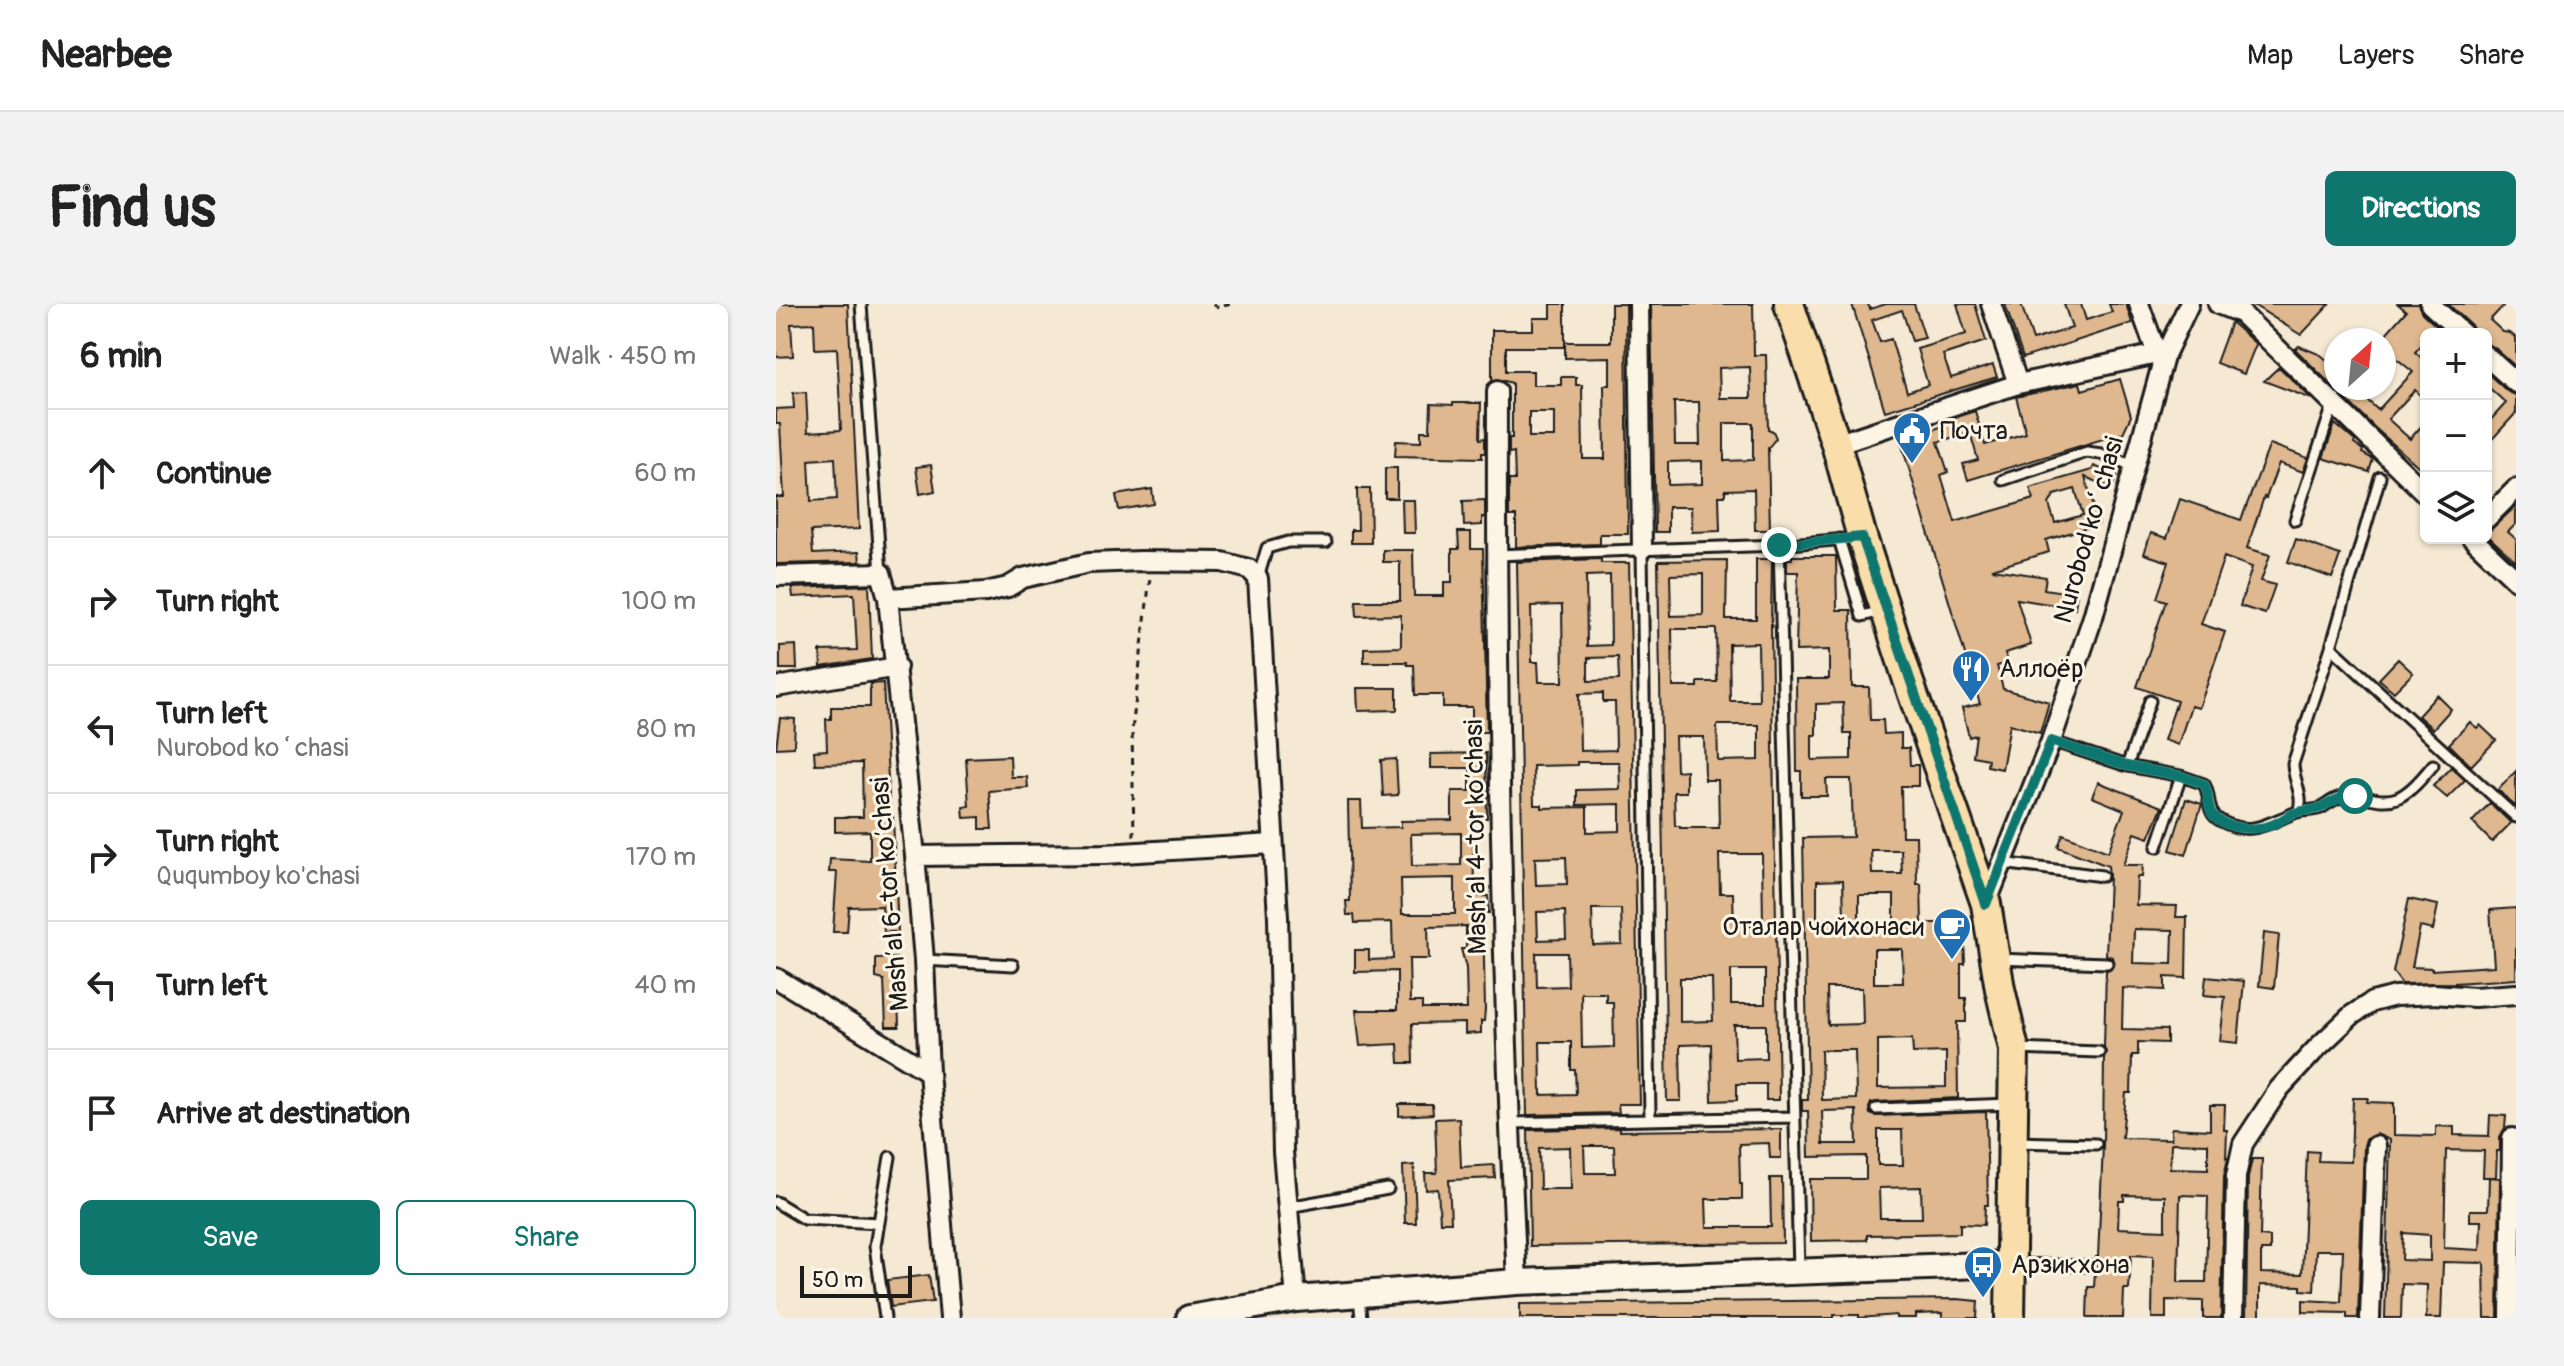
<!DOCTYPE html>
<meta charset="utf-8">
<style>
body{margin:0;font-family:Pangolin,sans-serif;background:#f2f2f2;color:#222}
.controls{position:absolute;right:24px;top:24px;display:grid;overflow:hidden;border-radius:12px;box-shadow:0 2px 6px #0004}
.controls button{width:72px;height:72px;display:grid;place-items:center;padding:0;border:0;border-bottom:2px solid #e0e0e0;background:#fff;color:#222;font:40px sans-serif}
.compass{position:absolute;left:1548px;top:24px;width:72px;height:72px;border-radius:50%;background:#fff;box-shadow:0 2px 6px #0004;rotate:27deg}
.scale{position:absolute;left:24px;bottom:20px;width:112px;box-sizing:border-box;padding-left:8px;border:4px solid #1c1c1c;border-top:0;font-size:22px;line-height:28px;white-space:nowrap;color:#1c1c1c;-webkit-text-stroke:6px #fcf5e5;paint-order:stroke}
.stop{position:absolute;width:24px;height:24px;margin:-18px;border:6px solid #0f766e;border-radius:50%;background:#fff}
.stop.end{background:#0f766e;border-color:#fff;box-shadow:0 2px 8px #0008}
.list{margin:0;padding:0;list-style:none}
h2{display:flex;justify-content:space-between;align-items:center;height:104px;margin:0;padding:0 32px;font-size:34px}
h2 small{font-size:26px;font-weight:400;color:#767676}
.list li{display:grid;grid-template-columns:52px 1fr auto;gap:24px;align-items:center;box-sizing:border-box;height:128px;padding:0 32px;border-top:2px solid #e0e0e0}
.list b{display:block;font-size:30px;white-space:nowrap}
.list p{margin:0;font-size:26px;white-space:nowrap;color:#767676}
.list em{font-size:26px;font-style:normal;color:#767676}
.actions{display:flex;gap:16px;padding:24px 32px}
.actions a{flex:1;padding:18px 0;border:2px solid #0f766e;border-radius:12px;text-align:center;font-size:28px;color:#0f766e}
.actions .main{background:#0f766e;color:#fff}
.icon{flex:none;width:44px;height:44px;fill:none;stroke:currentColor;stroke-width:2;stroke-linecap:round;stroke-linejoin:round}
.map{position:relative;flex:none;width:1740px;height:1014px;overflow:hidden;border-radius:12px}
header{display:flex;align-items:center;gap:48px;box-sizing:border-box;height:112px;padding:0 40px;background:#fff;border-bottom:2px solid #e0e0e0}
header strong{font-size:38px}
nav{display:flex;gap:44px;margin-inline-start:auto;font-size:28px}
.intro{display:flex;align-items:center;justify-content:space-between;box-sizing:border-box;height:192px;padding:0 48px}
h1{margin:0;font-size:56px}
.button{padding:20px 36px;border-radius:12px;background:#0f766e;color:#fff;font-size:28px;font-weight:700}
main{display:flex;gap:48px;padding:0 48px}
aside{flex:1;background:#fff;border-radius:12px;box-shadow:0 2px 6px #0004}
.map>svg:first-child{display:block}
</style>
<header>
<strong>Nearbee</strong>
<nav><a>Map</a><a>Layers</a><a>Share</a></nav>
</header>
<div class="intro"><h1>Find us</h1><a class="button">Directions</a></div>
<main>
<aside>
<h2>6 min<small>Walk · 450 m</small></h2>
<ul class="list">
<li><svg class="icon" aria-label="ahead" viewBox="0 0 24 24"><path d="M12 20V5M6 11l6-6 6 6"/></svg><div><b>Continue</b></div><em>60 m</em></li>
<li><svg class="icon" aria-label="right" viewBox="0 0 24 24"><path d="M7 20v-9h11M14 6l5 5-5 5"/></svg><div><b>Turn right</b></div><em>100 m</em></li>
<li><svg class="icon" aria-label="left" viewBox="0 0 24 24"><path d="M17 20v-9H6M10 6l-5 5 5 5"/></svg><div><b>Turn left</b><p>Nurobod koʻchasi</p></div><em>80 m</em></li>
<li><svg class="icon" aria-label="right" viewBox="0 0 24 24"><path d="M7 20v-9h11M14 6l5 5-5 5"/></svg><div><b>Turn right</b><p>Ququmboy ko'chasi</p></div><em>170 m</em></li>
<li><svg class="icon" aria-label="left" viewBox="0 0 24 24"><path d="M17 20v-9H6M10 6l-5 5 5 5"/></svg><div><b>Turn left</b></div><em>40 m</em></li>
<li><svg class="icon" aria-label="arrive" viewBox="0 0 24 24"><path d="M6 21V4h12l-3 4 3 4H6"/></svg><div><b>Arrive at destination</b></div></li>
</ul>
<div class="actions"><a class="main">Save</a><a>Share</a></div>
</aside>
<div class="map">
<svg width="1740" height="1014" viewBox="0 0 1740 1014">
<rect width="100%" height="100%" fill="#f6e9d4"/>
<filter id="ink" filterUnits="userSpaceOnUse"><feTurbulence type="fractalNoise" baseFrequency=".0125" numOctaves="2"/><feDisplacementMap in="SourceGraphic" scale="16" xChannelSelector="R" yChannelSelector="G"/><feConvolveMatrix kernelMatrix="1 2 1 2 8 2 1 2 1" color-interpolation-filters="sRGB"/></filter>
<g filter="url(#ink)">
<!-- building -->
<path fill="#dfb890" stroke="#1c1c1c" stroke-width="2" fill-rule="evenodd" d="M0 0H72L83 225 35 227 37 250 83 248 84 258 0 260V193H8L4 120H0V105L18 104 17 89 30 88 32 128 65 126 61 44 39 45 38 19 15 20 17 52 0 53ZM59 154 61 195 35 197 33 156Z
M775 0H789V43H730V67H757V81H785V73H800V81H806L807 155H829L828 81H834V53L789 54V38H835V0H850L852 230H824V240L740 243V212H733V176H739L738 148 733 149V134H736V79L722 75 716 76V26H757V14H775ZM753 108H778V133H753Z
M875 0H977L978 51H990L992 125 997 127 1000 134 992 144 994 226H979L978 185 949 186V192H943L944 227 916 228 915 203H892V228H879ZM974 63 975 94H944L943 64ZM898 98H923L924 141H899ZM948 119H977V156L948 157ZM926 157V180L892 181V158Z
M1076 0H1092L1094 5 1110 0H1138L1149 34 1136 37 1126 6 1096 16 1104 38 1115 35 1131 88 1152 81 1141 45 1190 30 1181 0H1199L1210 37 1167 51 1175 74 1217 61 1221 73 1109 107Z
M1229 0H1245L1257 36 1296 24 1288 0H1305L1310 16 1336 8 1333 0H1350L1356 19 1247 54Z
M1476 0H1554L1525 31Z
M1622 0H1642L1646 9 1669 30H1650V36L1639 48 1648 56 1650 53V97L1639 86 1612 115 1634 135 1650 117V169L1599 124 1519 45 1523 42 1545 51 1560 64V84H1578L1602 106 1637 68 1608 44V32L1630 7Z
M1672 0H1729L1714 16 1727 28 1734 29 1740 34V63L1718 43 1710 40V30H1699L1695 21Z
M1455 18 1480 40 1468 70 1440 59Z
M1503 63 1536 95 1488 77Z
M1710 68 1732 88 1740 91V109L1710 142V121L1730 99 1710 81Z
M1344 75 1355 112 1347 129 1192 176 1187 160 1202 156 1194 128 1162 138 1172 168 1165 171 1179 218 1258 195 1254 184 1316 166 1318 162 1341 171 1336 184 1309 173 1323 220 1270 236 1273 248 1216 265 1270 273 1268 285 1301 290 1299 304 1241 295 1255 341 1229 349 1232 359 1221 362 1227 385 1273 398 1264 429 1234 420 1226 465 1211 462 1212 455 1197 452 1200 431 1193 433 1186 404 1204 400 1124 135 1175 120 1174 115 1199 107 1209 141 1250 129 1240 93 1304 79 1306 86ZM1299 185 1307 211 1279 219 1273 200 1278 191Z
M677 99H705L704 135 709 134V149H706V154L619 152 620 137 645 138V127H654L655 100 677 101Z
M1559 120 1579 137 1578 140 1587 146 1586 149 1597 155 1593 168 1547 154Z
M1494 140 1532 154 1527 168 1503 159 1490 194 1488 193 1471 244 1494 251 1485 277 1499 281 1489 310 1464 302 1476 263 1448 253 1425 320 1449 328 1423 404 1415 402 1402 441 1388 436 1401 397 1361 383 1390 297 1381 294 1393 258 1368 250 1375 229 1391 234 1404 195 1465 216Z
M155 161 159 187 144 190 140 163Z
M609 164H621V194H609Z
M376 185 378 200 343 206 340 191Z
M581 185H594L595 239H575V226H582Z
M626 196H638L639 229H627Z
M709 196V213H706V221L688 222 687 197Z
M1740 202V220L1732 228 1740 235V258L1710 230Z
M682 228H695V245H707L711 428H696V403H667V391H639L638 361H631V358H588V344L625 343V311L581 312 580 297H624V258H607V246H637L638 292H668V278H676V245H683Z
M1520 235 1564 251 1556 274 1512 258Z
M1016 252H1060L1061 306H1075L1076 383H1093L1094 416H1107L1108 430 1125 429V444H1133L1134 461H1142V482H1125L1126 532H1140L1141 580H1145L1146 619H1179V630L1188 634 1189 660H1185V694H1190V718H1181L1182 794 1100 798 1095 799 1093 804 1094 810 1100 812 1210 808 1212 901H1209L1208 921 1184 920V929L1091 931V936L1035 937 1034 875H1090V852L1033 853 1032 807H1026V796H1032L1027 534 1077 533 1076 494 1075 475H1050L1051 492H1025V467H1021L1020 375H1053V346L1020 347 1022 268H1011V255H1016ZM1067 399 1068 430H1075V455L1036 456V431H1040V400ZM1095 546H1125L1126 570H1096ZM1067 576 1068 615H1041V577ZM1083 591H1118V620L1083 621ZM1098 645H1126L1127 679H1098ZM1051 684H1086L1087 720 1052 721ZM1136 735 1137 749 1170 748V783L1102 784V736ZM1045 746H1079L1080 795 1046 796ZM1080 806 1081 840H1047L1046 807ZM1102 826H1126L1127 861H1102ZM1145 883 1146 914H1104L1103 884Z
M825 255V259H853L864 800H842L843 809 751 811 741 258ZM834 271 835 341 811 342 810 272ZM786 301 787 378H763L762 358H756L755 302ZM842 353 843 376 812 377V354ZM827 389V398H839L840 446 804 447 803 390ZM801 458H843L844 485 801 486V501L844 500V527L811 528V503L766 504V501H758L757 462 801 461ZM790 553 791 580 760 581 759 554ZM816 605H845L846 640 817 641ZM789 607 790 635 762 636 761 608ZM760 649H791L792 682 761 683ZM805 689H830V698H837L838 743 806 744ZM764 738H795V766H799L800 790 765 791Z
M980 255H996L995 324 1003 796H990V780H961V796L936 797 935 740 904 741 905 797H891L882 257 951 256 950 315H980ZM927 270V311L895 312 894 271ZM896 325H940L941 378H922V383H897ZM982 339 983 397H954L953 340ZM941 421H983V456L942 457ZM899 433H928L929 476H942L943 524H904V522H899L898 488H910V466L900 467ZM943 550H986L987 622H958L957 589H944ZM955 666H989V700H955ZM904 674H936L937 717 904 718ZM958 721H990V754L959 755Z
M93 281 96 355 45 363 44 347 81 346 78 290 17 293 16 284Z
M20 341 21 365H4V342Z
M1622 355 1637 369 1618 388 1603 375Z
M107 379 114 513H117L122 628H108L106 602 73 603 71 628H57L61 568H53L54 555 94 557V527L59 528V513H87L86 459 39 460 38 447 51 446 50 415H55V403H94V380Z
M581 384H621V406L582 407Z
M1661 391 1675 405 1657 425 1642 412Z
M4 414 19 415 18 443 0 444Z
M1694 418 1701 424 1704 421 1720 436 1695 462 1673 440Z
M710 449 711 514H697L698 592H712L713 609H707L709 705 708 717H705V729L689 730V719L636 720 637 759H623L622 740 584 742 580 706H621V667L579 668V646H593V656L617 655 616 618 579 619 578 611H571L570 597H574L572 497H585L586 524 625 523V517L676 516V487H694V464H655V450ZM685 529V561L636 562 635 530ZM679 574V610H626L625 575ZM690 622V645H685L690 664 691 705H646V698H634L633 655H653L652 623Z
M234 452 235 473H251L252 484 213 487 216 525H204V513L188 514 187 503 193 502 190 454Z
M620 455 622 491 607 492 605 456Z
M1675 463 1689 476 1671 494 1657 482Z
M1740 467V503L1722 486Z
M1322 478 1386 503 1373 534 1359 529 1347 561H1367L1366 573H1361L1360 601 1401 602 1400 613H1411L1410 674 1389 673V686L1347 684 1346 725 1391 726V739L1362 738V751H1356L1355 789H1350L1346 834 1395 835V824L1434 826V801H1449L1448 826H1451L1450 854H1452L1448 872 1445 1014H1427V997L1390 996V1014H1376L1377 952 1355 951 1353 985H1348L1347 1014H1311L1312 983H1318L1320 953H1322L1327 841 1328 754 1330 748 1328 743 1330 666 1335 665 1338 660 1336 653 1330 651 1333 572 1332 562 1282 543 1287 530 1332 548 1348 506 1316 493ZM1358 625 1397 626 1396 660 1357 659ZM1395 839 1432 840V865L1394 864ZM1348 891 1389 892V926L1342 924 1343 897H1348ZM1404 891 1432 892 1430 978H1402Z
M1410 495 1426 500 1410 551 1394 546Z
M1714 499 1735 519 1716 538 1696 518Z
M1633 595 1662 601 1657 626 1644 623 1636 663 1656 664V666L1718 662 1714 606 1740 604V675L1678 679 1626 680 1617 668Z
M1488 629 1503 631 1498 684 1483 682Z
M121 654 123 723H110L108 676 100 674V655Z
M1430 673 1468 677 1462 739 1444 737 1449 693 1428 691Z
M1577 794H1592L1591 798 1618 799V831L1660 832V822L1678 823V831L1713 832 1714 811 1730 812 1729 824 1724 833V847H1721L1720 873H1707L1708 847 1670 846 1668 944 1704 946 1705 917H1694V906H1712L1713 873 1724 874 1722 1014H1709L1708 959 1667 958 1665 1014H1650L1651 981 1626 980 1625 1014H1609L1614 836 1600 830 1590 835 1588 842 1582 1014H1571V1009L1527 1008V996L1565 998 1567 946H1540L1538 987 1525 986V982L1484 981V1014H1470L1472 873 1476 855H1486L1484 932 1494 933V946H1485V969L1526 970 1531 847 1543 848 1542 857 1575 858ZM1627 929 1654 931V957L1626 956Z
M623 800H656L657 810 623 812Z
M683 814 685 863 718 861 719 874 673 876 675 918H664L662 885 650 886 649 869H661L659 815Z
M843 824V827L1005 825V854H994L993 839 963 840 964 880H966V895H930L931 923H995L994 874H1006L1007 939 754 942 752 826ZM808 842H838L839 869H809ZM794 843 795 885H764L763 844Z
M638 861 640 919H629L627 862Z
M153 971 157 998 115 1003 111 976Z
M1181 995 1202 997 1201 1014H1166V1009L1140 1010V1014H1120V1011L1083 1014V1011H1058V1014H744V1000Z"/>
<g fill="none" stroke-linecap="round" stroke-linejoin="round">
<defs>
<path id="lane" d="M85 0 105 269
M1227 176 1311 148 1325 150 1358 162
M1519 216 1558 98
M1063 235 1086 312 1106 307
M1003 241 1023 965
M866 245 874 815
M720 251 1003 241 1080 234
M482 274 491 244 512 238H550
M1555 343 1740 513
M1374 397 1351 462 1405 472
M1275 437 1351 462
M1522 508C1529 493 1517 476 1517 460L1555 343 1604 173
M1381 543 1405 472 1428 480C1436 494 1429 509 1445 517 1476 534 1493 518 1521 508 1528 506 1537 507 1545 504 1552 500 1558 494 1566 493 1585 488 1603 501 1621 494 1635 488 1647 473 1657 461
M1226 559 1326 572
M1222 655 1331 659
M148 656 237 661
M1242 745 1323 748
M1100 805 1235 800
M733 819 1018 813
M1240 838 1320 840
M0 898 28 915 103 919
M512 903 612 885
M1239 960 1313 962
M583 993 585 1014
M109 1014 99 942 114 853"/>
<path id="street" d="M863 0 866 245
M1215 0 1242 80
M1363 0 1381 50
M1442 0 1465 9 1650 190
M1654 0 1687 30
M1710 52 1740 79
M721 87C720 384 726 681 741 978
M1060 140 1242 80 1381 50 1388 53
M1710 215 1740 185
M1696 234 1740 276
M0 272 105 269 112 294 139 552 148 656 153 768 174 1014
M112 294 210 288 232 283 247 274 313 259 365 257 446 258 473 265 482 274 502 613 507 848 520 995
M0 383 121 363
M139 552 329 550 497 540
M1210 600 1275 437 1317 313 1388 53 1413 0
M0 674 153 768
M1457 1014 1460 872 1467 840 1503 785 1541 744 1576 711 1596 698 1619 692 1658 690 1698 693 1740 690
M1594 1014 1600 842
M1734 1014 1736 834"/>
<path id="secondary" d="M413 1014 520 995 741 978 1235 960"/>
<path id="primary" d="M1013 0 1060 140 1086 233 1132 376 1210 600 1224 685 1238 745 1234 1014"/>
</defs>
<!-- lane casing -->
<use href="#lane" stroke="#1c1c1c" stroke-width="15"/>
<!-- street casing -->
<use href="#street" stroke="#1c1c1c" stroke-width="24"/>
<!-- secondary casing -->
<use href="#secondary" stroke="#1c1c1c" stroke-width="30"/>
<!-- primary casing -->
<use href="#primary" stroke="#1c1c1c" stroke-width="34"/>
<!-- path -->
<path stroke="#1c1c1c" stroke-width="3" stroke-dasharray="6 6" stroke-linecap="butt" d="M437 0 442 3 456 0
M358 532 356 427 374 273"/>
<!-- lane -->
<use href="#lane" stroke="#fcf5e5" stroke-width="9"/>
<!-- street -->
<use href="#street" stroke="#fcf5e5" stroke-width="18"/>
<!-- secondary -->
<use href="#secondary" stroke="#fcf5e5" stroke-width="24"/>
<!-- primary -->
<use href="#primary" stroke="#f9deab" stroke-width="28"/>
</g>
</g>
<g fill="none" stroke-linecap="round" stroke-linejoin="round" filter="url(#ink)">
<!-- route -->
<path stroke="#0f766e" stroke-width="10" d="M1003 241 1086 233 1210 600 1275 437 1351 462 1405 472 1428 480C1434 490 1430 501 1436 510 1449 526 1479 527 1496 521 1504 518 1511 512 1519 509 1527 506 1536 507 1544 504 1557 498 1564 492 1579 492"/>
</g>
<!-- icons -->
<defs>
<symbol id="civic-pin" viewBox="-11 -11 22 30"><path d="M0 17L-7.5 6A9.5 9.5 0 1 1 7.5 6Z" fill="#1f6fb2" stroke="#fcf5e5"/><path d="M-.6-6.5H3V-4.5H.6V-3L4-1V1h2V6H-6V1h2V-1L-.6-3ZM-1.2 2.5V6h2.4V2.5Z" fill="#fff"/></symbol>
<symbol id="restaurant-pin" viewBox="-11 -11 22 30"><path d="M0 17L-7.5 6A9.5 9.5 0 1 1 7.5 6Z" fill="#1f6fb2" stroke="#fcf5e5"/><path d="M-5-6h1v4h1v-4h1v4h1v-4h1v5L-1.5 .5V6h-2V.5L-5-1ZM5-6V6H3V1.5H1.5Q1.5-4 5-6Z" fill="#fff"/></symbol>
<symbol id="cafe-pin" viewBox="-11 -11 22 30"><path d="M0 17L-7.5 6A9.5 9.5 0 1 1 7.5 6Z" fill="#1f6fb2" stroke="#fcf5e5"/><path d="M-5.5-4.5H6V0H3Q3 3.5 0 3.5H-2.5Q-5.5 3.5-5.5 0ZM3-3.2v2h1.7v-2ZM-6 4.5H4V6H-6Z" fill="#fff"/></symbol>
<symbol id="bus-pin" viewBox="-11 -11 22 30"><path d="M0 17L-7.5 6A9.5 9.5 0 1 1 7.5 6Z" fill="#1f6fb2" stroke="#fcf5e5"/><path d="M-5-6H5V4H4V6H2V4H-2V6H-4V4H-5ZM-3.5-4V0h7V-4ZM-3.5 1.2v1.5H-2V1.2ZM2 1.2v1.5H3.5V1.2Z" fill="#fff"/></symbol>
</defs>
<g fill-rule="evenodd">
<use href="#civic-pin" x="1114" y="105" width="44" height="60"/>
<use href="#restaurant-pin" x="1173" y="343" width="44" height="60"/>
<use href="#cafe-pin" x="1154" y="601" width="44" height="60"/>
<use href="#bus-pin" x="1185" y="939" width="44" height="60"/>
</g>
<g text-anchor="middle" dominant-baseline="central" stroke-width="6" stroke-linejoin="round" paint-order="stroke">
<!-- poi labels -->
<g font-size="26" fill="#1c1c1c" stroke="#fcf5e5" text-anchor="start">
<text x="1164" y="127">Почта</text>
<text x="1223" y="365">Аллоёр</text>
<text x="1148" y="623" text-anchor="end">Оталар чойхонаси</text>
<text x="1235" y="961">Арзикхона</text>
</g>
<!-- street labels -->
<g font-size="26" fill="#1c1c1c" stroke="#fcf5e5">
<text transform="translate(1313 226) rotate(-74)">Nurobod koʻchasi</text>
<text transform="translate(700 533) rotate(-91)">Mashʼal 4-tor koʼchasi</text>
<text transform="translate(114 590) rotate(-95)">Mashʼal 6-tor koʼchasi</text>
</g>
</g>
</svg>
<div class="controls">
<button>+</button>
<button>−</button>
<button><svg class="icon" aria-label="layers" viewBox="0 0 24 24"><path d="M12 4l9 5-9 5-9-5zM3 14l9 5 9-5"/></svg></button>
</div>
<svg class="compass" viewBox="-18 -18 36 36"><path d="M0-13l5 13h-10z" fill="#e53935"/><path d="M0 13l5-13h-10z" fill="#767676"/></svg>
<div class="scale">50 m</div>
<div class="stop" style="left:1579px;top:492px"></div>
<div class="stop end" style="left:1003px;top:241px"></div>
</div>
</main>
